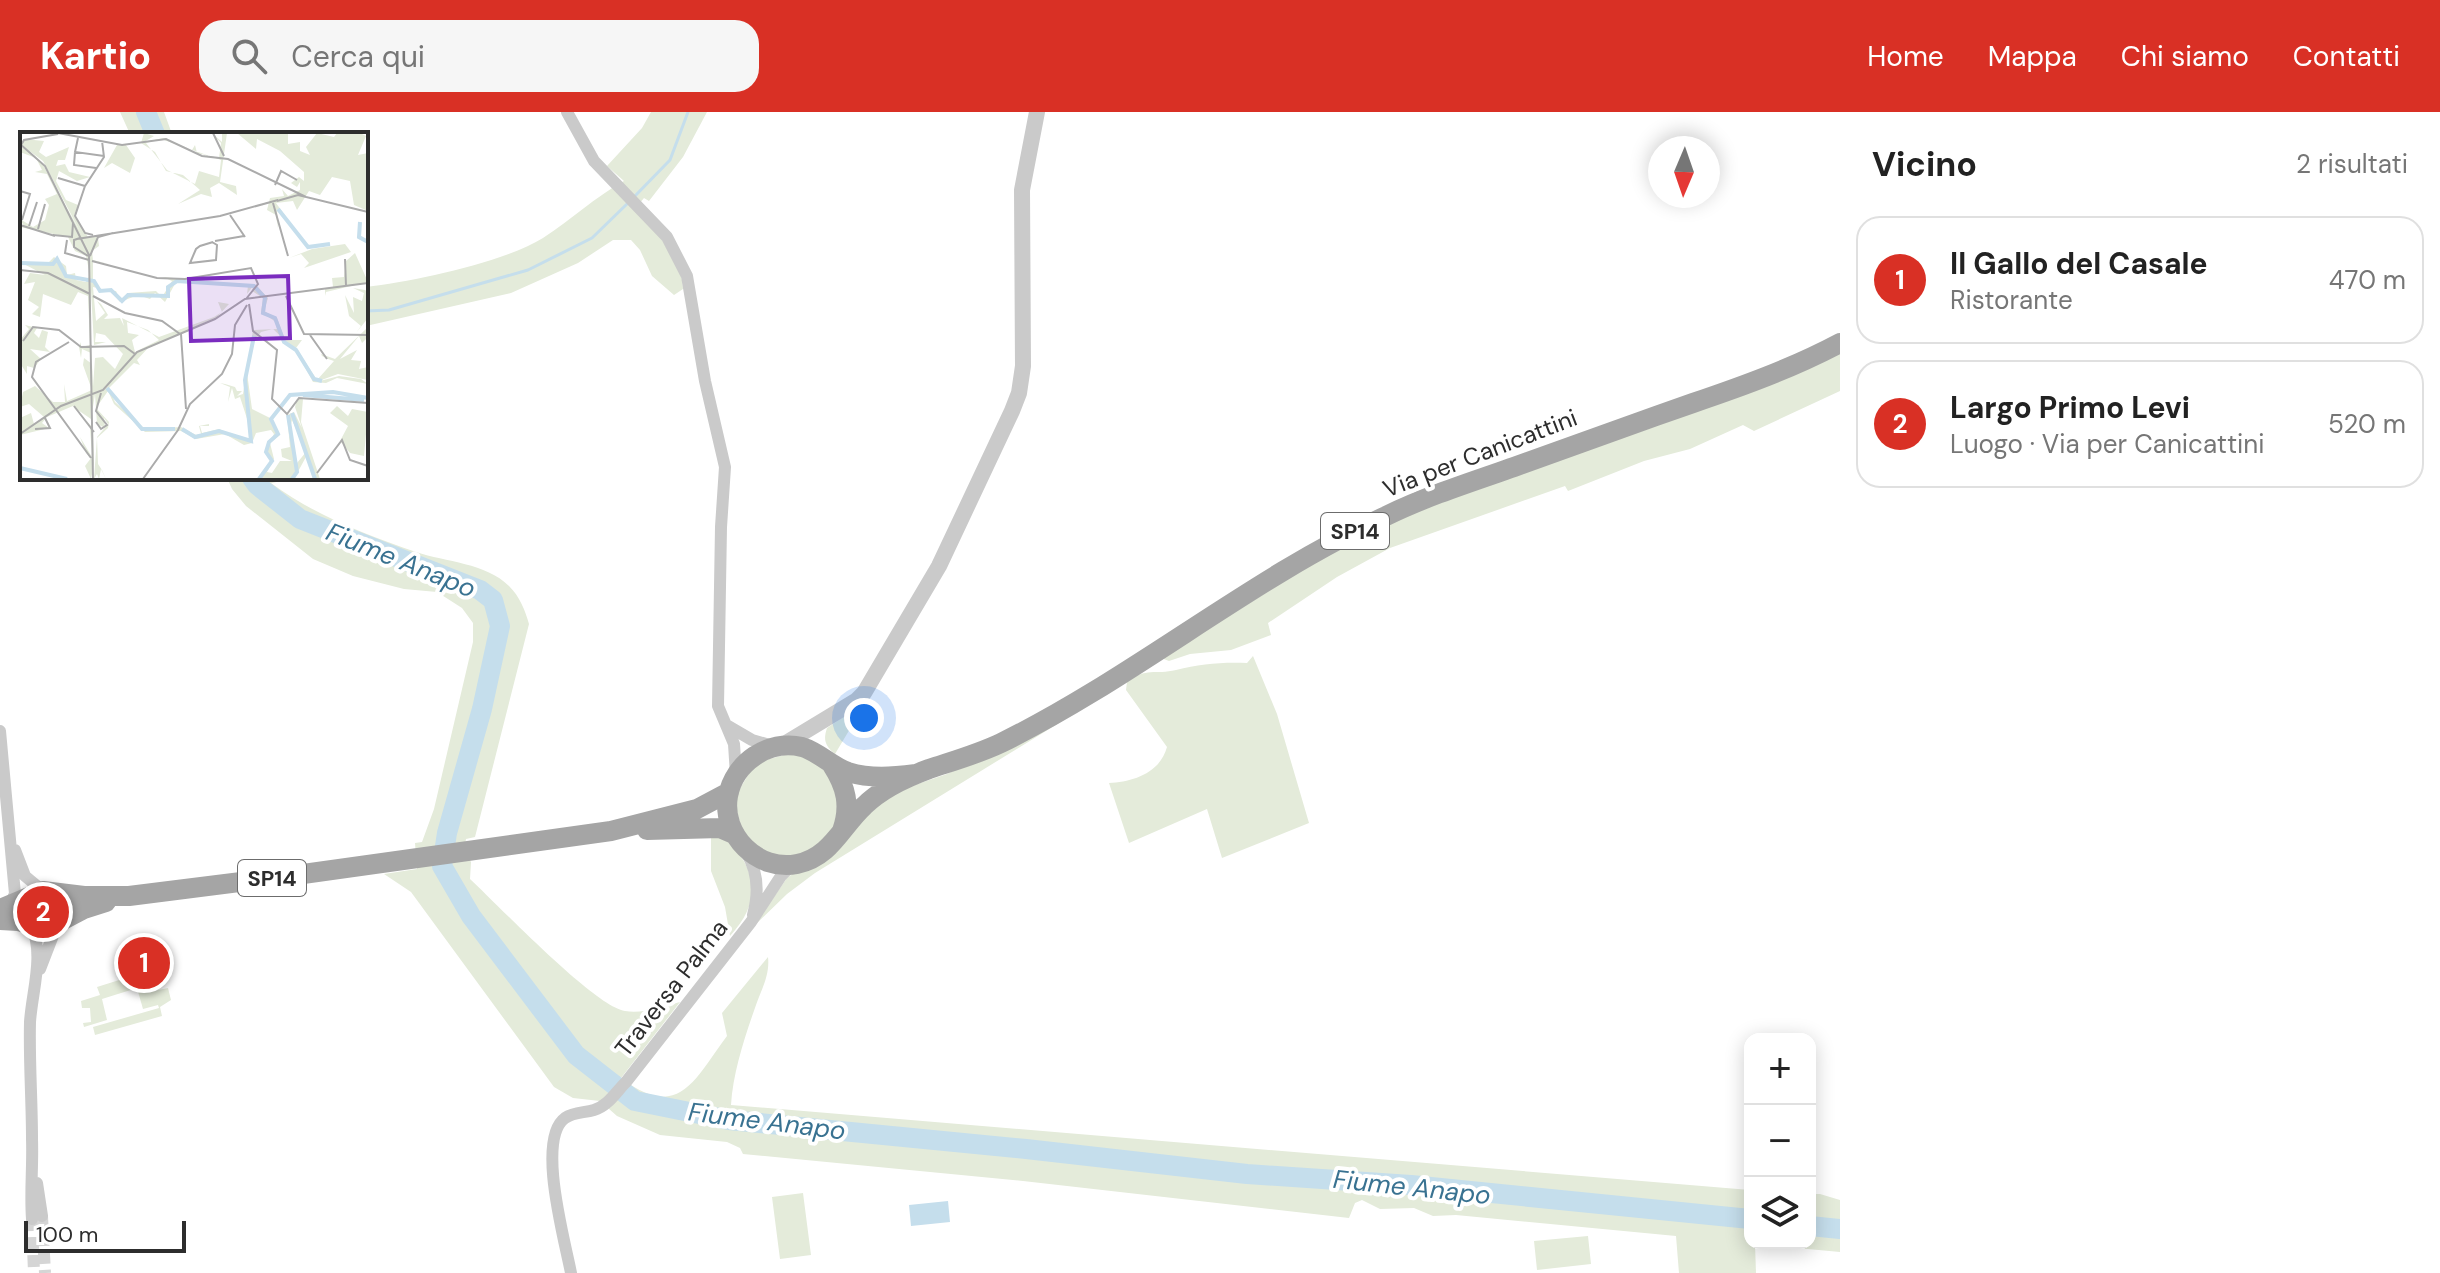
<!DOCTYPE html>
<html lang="it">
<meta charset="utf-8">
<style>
body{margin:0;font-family:"DM Sans",sans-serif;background:#f6f6f6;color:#222}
.controls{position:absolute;right:24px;bottom:24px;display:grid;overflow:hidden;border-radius:16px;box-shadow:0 4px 20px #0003}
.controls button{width:72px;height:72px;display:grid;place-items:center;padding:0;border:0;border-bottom:2px solid #e0e0e0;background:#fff;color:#222;font:40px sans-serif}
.compass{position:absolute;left:1648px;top:24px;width:72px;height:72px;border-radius:50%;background:#fff;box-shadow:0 4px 20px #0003;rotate:182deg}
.scale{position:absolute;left:24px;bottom:20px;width:162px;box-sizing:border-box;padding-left:8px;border:4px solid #2d2d2d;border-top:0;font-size:22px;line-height:28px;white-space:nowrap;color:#2d2d2d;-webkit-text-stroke:6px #fff;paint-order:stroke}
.you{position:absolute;left:864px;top:606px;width:28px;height:28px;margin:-20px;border:6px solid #fff;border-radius:50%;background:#1a73e8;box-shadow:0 0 0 12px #1a73e833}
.badge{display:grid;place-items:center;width:52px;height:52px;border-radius:50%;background:#d93025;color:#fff;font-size:26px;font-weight:700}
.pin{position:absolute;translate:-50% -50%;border:4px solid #fff;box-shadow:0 2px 8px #0006}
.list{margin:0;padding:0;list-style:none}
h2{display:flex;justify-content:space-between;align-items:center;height:104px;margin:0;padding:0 32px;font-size:34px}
h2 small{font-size:26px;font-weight:400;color:#767676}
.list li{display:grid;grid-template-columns:52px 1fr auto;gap:24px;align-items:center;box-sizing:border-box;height:128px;margin:0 16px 16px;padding:0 16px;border:2px solid #e0e0e0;border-radius:24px}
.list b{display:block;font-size:30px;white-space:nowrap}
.list p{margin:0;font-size:26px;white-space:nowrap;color:#767676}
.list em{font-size:26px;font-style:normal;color:#767676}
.icon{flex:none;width:44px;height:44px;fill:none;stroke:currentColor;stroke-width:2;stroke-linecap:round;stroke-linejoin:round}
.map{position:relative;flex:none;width:1840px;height:1161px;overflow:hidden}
header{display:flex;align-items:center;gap:48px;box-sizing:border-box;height:112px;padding:0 40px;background:#d93025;color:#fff}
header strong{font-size:38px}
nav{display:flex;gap:44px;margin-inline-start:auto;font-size:28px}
.search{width:560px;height:72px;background:#f6f6f6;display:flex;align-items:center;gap:20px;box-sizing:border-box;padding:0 28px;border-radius:24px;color:#767676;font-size:30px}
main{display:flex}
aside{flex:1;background:#fff}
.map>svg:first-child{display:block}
</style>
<header>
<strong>Kartio</strong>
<div class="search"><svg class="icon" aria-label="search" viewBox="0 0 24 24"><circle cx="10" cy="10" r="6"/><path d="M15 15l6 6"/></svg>Cerca qui</div>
<nav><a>Home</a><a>Mappa</a><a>Chi siamo</a><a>Contatti</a></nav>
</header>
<main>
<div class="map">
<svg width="1840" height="1161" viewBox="0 0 1840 1161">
<rect width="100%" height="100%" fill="#fff"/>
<!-- green -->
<path fill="#e4ebda" d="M120 0H164L172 22H130Z
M651 0H707L683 45 649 89 644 86 635 97C655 119 682 145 683 177L674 183 652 164 640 138 631 128H613L578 151 511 181 366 214V175C415 169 502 151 543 126 571 108 595 85 624 69L607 54 642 16Z
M1840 241V279L1754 319 1743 313 1690 337 1644 349 1568 379 1565 374 1390 436 1337 465 1268 511 1271 523 1231 538 1190 542 1169 549 1161 546 1338 436 1396 407Z
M227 366H284L287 368 271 371C316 404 364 422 416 440 446 450 486 451 509 474 520 485 525 498 529 512L475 725 466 727 464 739 471 750 470 767C498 793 595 895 625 899 642 902 663 895 680 890L621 966C679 1010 694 968 727 924L722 901 768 845C770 863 762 876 756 893 745 924 733 960 731 993L1750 1078V1131H1810V1082H1820L1840 1088V1140L1755 1132 1756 1161H1679L1676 1124 1456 1103 1433 1104 1414 1096 1380 1097 1362 1088 1355 1091 1349 1106 1023 1069 743 1042 740 1036 727 1030 660 1023 617 1004 600 989 573 986 554 975 411 780 384 762 417 757 415 731 422 730 434 697 473 530V511L462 496 437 480 404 477 353 464 313 447 246 394 232 377Z
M1253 544 1277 602 1309 711 1222 746 1207 697 1129 731 1109 671C1133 670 1160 661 1167 635L1126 578 1127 570C1146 555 1155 563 1176 558 1200 552 1221 550 1247 551Z
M866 590 835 642C825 634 823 628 827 616Z
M1072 603 815 761 787 782 754 814 787 766 846 723 894 680 947 662Z
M795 640 831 661 842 701 821 737 781 748 744 727 734 687 755 651Z
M711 723H724C756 757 764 787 730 824L725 795 711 759Z
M148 859 154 879 168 876 171 888 160 895 162 904 95 923 93 915 159 896 158 893 143 897 137 876 102 887 107 908 84 915 83 911 91 910 90 896H82L81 889 100 883 97 875Z
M803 1081 811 1143 780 1147 772 1085Z
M1588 1124 1591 1152 1537 1158 1534 1129Z"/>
<!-- water -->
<path fill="#c5deec" d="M948 1089 950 1110 911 1114 909 1093Z"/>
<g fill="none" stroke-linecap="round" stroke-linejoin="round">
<!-- stream -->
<path stroke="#c5deec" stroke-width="3" d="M633 86 670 48 688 0
M366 199 389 198 528 158 592 126 628 91"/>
<!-- river -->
<path stroke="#c5deec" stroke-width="20" d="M146 0 155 22
M252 366 257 373 300 407 480 478 493 488 500 514 482 597 447 721 442 754 471 804 576 943 635 989 729 1008 1026 1037 1247 1062 1411 1073 1750 1107
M1810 1114 1840 1117"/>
<!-- minor-tunnel -->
<path stroke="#d5d5d5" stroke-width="12" stroke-dasharray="12 6" stroke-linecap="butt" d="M42 1104 45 1161
M32 1107 34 1161"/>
<!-- minor -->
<path stroke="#cacaca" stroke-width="12" d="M567 0 594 49 667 125 687 164 705 269 725 355 721 415 718 594 734 632 736 663
M728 614 752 628 773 634
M0 619 15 782 10 792
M15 738 25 764 43 779
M746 740C758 759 759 781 753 803
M31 813C45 842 32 879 30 910 29 949 32 988 32 1027 33 1054 30 1080 32 1107
M40 857 57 813
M37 1071 42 1104
M571 1161C565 1129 536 1027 565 1006 574 1000 584 1001 594 998 608 994 616 980 626 970L751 810 781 764 792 753"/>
<!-- tertiary -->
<path stroke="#cacaca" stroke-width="16" d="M781 634 857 588 864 581 939 454 1012 299 1019 281 1023 254 1022 78 1037 0"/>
<!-- primary -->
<path stroke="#a5a5a5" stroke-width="20" d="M832 653C846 675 851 693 842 719
M916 662C892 665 871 667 848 660 831 654 819 640 802 635 768 627 734 651 728 684 721 723 758 760 797 752 831 745 841 715 864 694 881 677 907 665 929 657 953 649 978 642 1001 631 1135 565 1251 466 1386 404 1427 384 1471 370 1514 355 1573 334 1633 312 1693 291 1743 274 1793 256 1840 231
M647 718 720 716 734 722
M0 797 43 779 84 784H129L296 763 611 719 697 697 729 680
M0 808 18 809 46 817 84 797 106 790"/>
</g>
<g text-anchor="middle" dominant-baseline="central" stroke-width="8" stroke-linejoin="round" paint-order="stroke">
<!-- shield labels -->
<g fill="#fff" stroke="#6c6c6c" stroke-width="2">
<rect x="1321" y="401" width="68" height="36" rx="6"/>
<rect x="238" y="748" width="68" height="36" rx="6"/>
</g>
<g font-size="22" font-weight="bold" fill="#2d2d2d">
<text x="1355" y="419">SP14</text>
<text x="272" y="766">SP14</text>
</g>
<!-- street labels -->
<g font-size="24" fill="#2d2d2d" stroke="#fff">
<text transform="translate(1480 341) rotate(-21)">Via per Canicattini</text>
<text transform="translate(671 876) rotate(-52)">Traversa Palma</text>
</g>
<!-- water labels -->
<g font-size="26" font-style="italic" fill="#397291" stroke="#fff">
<text transform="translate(401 448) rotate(22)">Fiume Anapo</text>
<text transform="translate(767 1009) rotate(7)">Fiume Anapo</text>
<text transform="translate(1412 1075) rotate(6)">Fiume Anapo</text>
</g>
</g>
<!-- overview -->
<g transform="translate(20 20)">
<rect width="348" height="348" fill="#fff"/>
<path d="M124 1 134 4 124 10 144 6 172 18 175 13 177 21 199 26 201 11 192 1 202 10V1H207L200 50 216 54 217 63 199 51 190 56 192 65 181 62 158 72 180 58 163 43 146 39 135 20 121 11ZM141 7 201 28 199 45 179 39 175 52 147 38 126 11ZM217 1H268V12L280 10V19L290 23 286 15 297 1 314 5 317 1H348L342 2 346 4 338 23 348 21V79L334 73 330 49 312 45 300 63 289 59 277 78 273 69 256 71 288 115 312 112 288 116 257 77 258 97 256 83 247 78 250 66 264 64 262 57 268 64 280 58V50L277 55 271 51 279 45 284 49V40L260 19 237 7 236 17ZM4 7 24 9 19 20 26 25 49 15 45 28H38L36 34 45 32 49 40 70 45 57 49 39 39 36 49 46 68 58 73 54 84 68 105 53 107 87 103 78 106 79 114 72 119 73 128 89 132 73 129V148L80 158 96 159 100 168 108 161 136 159 142 165 152 149 143 145 237 154 248 166 244 179 257 186 265 208H282L276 216 297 248 314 229 308 227 302 224 301 222 315 227 348 195V205L342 211 339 204 320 227 337 218 331 228 341 229 339 237 348 235V248L318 242 296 250 319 244 341 247 348 252 317 246 306 251 293 250 276 219 253 197 241 200 234 209 227 241 232 277 250 286 260 274 261 275 252 287 260 303 250 311 254 327 247 340 252 341 260 329H272L262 325 261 317 270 315 267 283 274 280 282 296 275 275 277 267H283L281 290 300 347H293L287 323 274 347H237L251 328 245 320 254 302 251 298 236 301 232 311 224 313 205 302 176 307 161 299 125 300 94 272 88 259 76 276 89 290 88 296 77 306 78 332 82 338 86 347 81 337 79 347 77 342 74 347 77 305 88 292 84 286 85 296 77 292 75 262 71 287 55 276 73 296 74 331 71 347 65 334 71 326 66 321 60 305 72 325 70 295 53 274 27 285 22 291 29 296 0 303V286L11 281 14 292 24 285 9 272 0 275 3 260 15 254 33 270H45L44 252 47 269 72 258 63 233 64 226 72 232 73 255 75 226 83 225 95 237 103 222 85 203 76 201 75 210H86L74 213 71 158V221L62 217 61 226 59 215 61 210V215L70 213 68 164 58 160 51 173 23 162 20 185 12 182 19 175 8 168 15 150 4 152 10 141 25 143 0 130 27 132 34 125 46 134 47 143 55 141 56 148 66 150 70 143 66 124 55 119 48 105 0 95 4 94 0 87 13 95 25 88 29 73 25 67 37 62 27 42 15 40 22 38 16 26 0 20V14L10 20 15 24 22 31 63 105 23 29 0 12ZM156 150 228 154 227 162 233 154 232 159 243 166 241 180 256 190 257 197 233 198 223 262 217 264 222 259H217L215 255 205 252 200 251 210 255 208 270 212 256 215 267 220 265 232 302 227 309 199 297 182 301 180 294H189V292L179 294 181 302 176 303 161 295 125 297 95 270 89 256 114 231 120 233 117 228 128 216 197 185 209 172 198 170 202 180 194 185 139 205 102 186 104 194 100 186 84 187 88 183 81 172 77 169 85 181 76 189 73 155 91 159 100 170 118 163 130 167 135 161 145 170ZM107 190 128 198 139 208 115 220 112 208 119 203 108 201ZM272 288 286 320 277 331 269 301ZM97 13H106L115 26 110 41 92 31 84 36ZM325 112 331 120 284 136 289 131 281 122 269 126 292 117ZM335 121 348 150 306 160 305 164V157L313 155 312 146 324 145 326 129ZM333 156 345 158 348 160V186L336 201 341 194 329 184 325 163 334 181 333 165 342 169 344 161ZM5 193 17 196 14 201 19 206 22 198 28 200 25 215 30 220 10 217 21 227 14 236 7 234V242L0 231V208L9 197ZM317 274 328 284 332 277 348 280 344 324 330 321 320 309 328 294 310 281Z" fill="#e4ebda" fill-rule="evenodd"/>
<path fill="none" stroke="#c5deec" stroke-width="4" d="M258 77 288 115 310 112M340 90 339 105 348 110M0 131 33 132 37 127 46 144 74 149 80 159 91 158 102 169 108 163 148 164V155L157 149 234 154 245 166 243 181 255 186 264 210 276 218 294 247 302 249M87 256 122 297H155M283 263 344 268M272 281 295 347M268 283 277 340 272 347M162 297 175 305 199 299 231 309 225 248 234 204M0 336 47 347M239 347 252 329 246 320 249 310 258 302 251 287 270 263 313 260 348 266"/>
<path fill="none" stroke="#ababab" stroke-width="2" d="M38 1 102 13 146 7 182 24 208 27 286 65M193 1 204 24M58 6 55 20 84 24M0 12 25 34 69 123 73 347M0 15 4 8 38 2M55 20 54 33 76 36M38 46 65 54 84 25 82 9M255 53 261 39 277 48M65 54 55 84 65 101 73 103M0 59 10 62 2 88M257 69 278 63 348 80M253 71 268 124M210 83 225 105M0 93 35 104M9 94 17 70M18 97 25 72M33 103 52 105 53 91M60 106 54 108V115L68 124M57 107 200 84 258 68M47 108 45 121 69 128M195 109 224 104M192 110 197 113 196 128 170 131 176 117 180 114 193 110M70 124 78 105 93 101M325 127 326 154M72 129 137 146 165 147 231 136 238 152 226 167M0 138 28 141 70 162M73 164 105 181 142 189 160 202M266 164 284 202 348 203M229 172 233 199 257 218 252 267 267 282 279 266 348 271M161 202 166 277M290 203 307 227M3 209 13 195 39 198 61 215 104 214 115 222M49 210 16 230 12 245 71 326M54 274 74 300M76 290 81 297 87 293 76 279 81 261M15 297 30 296 25 286M0 302 41 274 83 258 117 220 195 187 225 167 348 151M297 341 322 308 330 328 348 334M123 347 158 298 170 272 202 242 212 222 215 193 227 173"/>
<path fill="#7b2cbf" fill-opacity="0.15" stroke="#7b2cbf" stroke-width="4" d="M268 144 270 206 171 209 169 147Z"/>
<rect width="348" height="348" fill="none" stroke="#2d2d2d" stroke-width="4"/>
</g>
</svg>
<div class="controls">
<button>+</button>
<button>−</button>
<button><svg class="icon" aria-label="layers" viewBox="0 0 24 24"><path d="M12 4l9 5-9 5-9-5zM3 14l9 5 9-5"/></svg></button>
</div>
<svg class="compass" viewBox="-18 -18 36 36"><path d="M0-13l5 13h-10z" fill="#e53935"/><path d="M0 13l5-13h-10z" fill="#767676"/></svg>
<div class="scale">100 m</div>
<div class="you"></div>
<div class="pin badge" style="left:144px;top:851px">1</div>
<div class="pin badge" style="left:43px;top:800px">2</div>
</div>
<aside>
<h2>Vicino<small>2 risultati</small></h2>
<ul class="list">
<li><span class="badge">1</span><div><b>Il Gallo del Casale</b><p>Ristorante</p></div><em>470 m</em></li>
<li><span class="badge">2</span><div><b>Largo Primo Levi</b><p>Luogo · Via per Canicattini</p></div><em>520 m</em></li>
</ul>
</aside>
</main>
